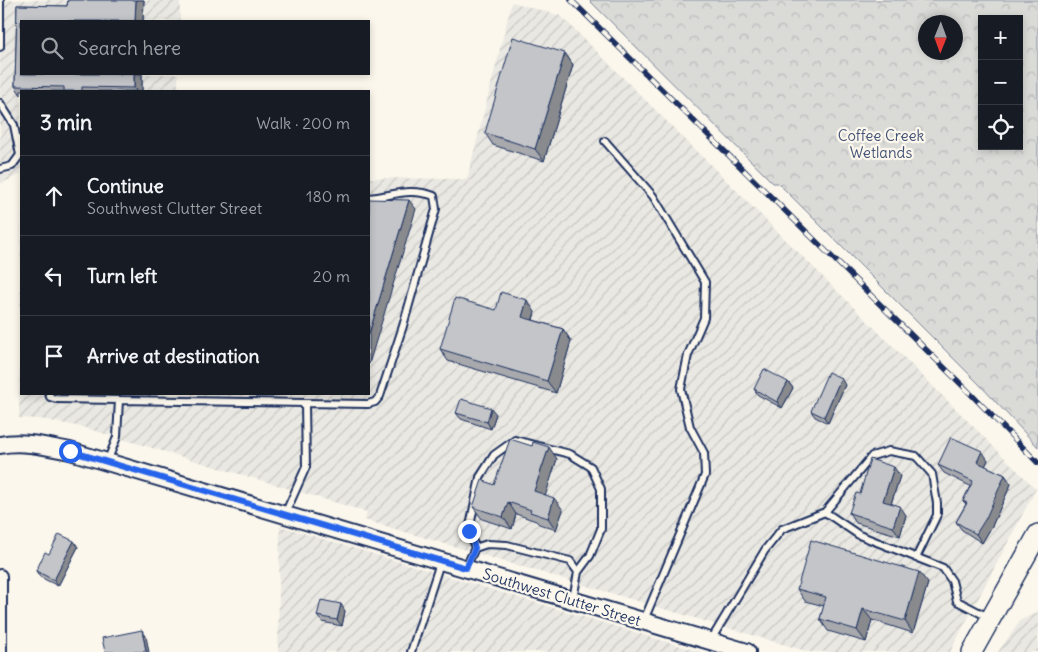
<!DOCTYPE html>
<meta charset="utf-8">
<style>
body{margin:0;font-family:Delius,sans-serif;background:#242831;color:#f1f3f6}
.controls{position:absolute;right:15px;top:15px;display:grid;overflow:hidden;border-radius:0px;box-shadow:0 2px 8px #0003}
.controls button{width:45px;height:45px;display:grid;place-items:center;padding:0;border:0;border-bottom:1px solid #363941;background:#171b24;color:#f1f3f6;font:25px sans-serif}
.compass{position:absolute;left:918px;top:15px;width:45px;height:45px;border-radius:50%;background:#171b24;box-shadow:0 2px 8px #0003;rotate:181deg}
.stop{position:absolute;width:15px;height:15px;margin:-11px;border:4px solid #2563eb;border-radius:50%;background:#fff}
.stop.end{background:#2563eb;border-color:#fff;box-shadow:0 1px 5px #0008}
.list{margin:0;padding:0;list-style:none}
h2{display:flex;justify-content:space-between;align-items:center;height:65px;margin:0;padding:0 20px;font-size:21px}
h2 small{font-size:16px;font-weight:400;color:#9ea1a6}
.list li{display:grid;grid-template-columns:32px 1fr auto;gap:15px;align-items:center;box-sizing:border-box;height:80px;padding:0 20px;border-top:1px solid #363941}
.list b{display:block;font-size:19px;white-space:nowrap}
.list p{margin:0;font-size:16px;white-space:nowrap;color:#9ea1a6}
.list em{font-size:16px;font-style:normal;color:#9ea1a6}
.icon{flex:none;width:28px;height:28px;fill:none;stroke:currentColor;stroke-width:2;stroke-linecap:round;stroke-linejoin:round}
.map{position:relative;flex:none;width:1038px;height:652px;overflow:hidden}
.search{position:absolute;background:#171b24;box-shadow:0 2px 8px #0003;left:20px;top:20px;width:350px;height:55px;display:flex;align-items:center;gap:12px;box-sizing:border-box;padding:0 18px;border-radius:0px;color:#9ea1a6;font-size:19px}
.panel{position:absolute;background:#171b24;box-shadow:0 2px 8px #0003;left:20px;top:90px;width:350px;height:305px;border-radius:0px}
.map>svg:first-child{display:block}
</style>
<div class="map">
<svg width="1038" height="652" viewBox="0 0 1038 652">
<defs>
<pattern id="industrial-furrows" width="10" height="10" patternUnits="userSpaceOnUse" patternTransform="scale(1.25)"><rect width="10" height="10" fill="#eae8e2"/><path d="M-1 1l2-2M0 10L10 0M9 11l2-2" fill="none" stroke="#c8c7c4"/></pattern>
<pattern id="forest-crowns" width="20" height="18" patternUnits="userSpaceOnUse" patternTransform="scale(1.25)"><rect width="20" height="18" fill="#dadad7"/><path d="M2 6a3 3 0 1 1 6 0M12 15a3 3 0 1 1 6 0" fill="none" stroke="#babbbb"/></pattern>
</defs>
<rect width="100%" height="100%" fill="#fbf7ec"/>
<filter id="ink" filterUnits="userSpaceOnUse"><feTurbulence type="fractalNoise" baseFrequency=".02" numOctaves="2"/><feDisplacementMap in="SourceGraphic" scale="10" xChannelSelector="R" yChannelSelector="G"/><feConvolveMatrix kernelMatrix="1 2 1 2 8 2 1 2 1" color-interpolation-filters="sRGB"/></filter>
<g filter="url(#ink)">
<!-- industrial -->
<path fill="url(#industrial-furrows)" d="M0 0H180V21H21V74H178V91H21V174L0 184Z
M512 2 561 16 1036 489 950 652H809L365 520 367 512 82 427 40 419 19 418 21 181V394H369V178L467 179Z
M280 526 701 652H278Z
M1038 612V652H998L1021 620Z"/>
<!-- forest -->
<path fill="url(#forest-crowns)" stroke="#7a849a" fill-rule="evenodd" d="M589 0H1038V447L979 384 778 183H773ZM982 19H1019V146H982ZM926 22H956V52H926Z"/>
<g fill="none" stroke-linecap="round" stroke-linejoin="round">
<defs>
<path id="service" d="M0 47V0
M0 103 14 125 20 155 12 166 0 169
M605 141 653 196 705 282 704 318 688 355 681 389 690 427 704 453 705 475 644 620
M49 394 50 397 56 399 305 403
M107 462 117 437 119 400
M825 512 859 535 943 568 952 581 957 601 990 618
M285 514 306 467 305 403 368 404 375 402 380 396 403 326 436 209 434 196C408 187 393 196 369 198
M475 548 487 544 507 545 570 561 578 572
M466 567 475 548 469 531 480 477 494 455 515 440 570 454 591 467 601 489V529L590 556 578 572 573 599
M711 640 765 550 782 529 825 512 872 456 889 451 916 456 932 474 937 503V515L916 558
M411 652 440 563"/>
<path id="minor" d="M0 576V652"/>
<path id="tertiary" d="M0 445C22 440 49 447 70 451L747 652"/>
<path id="secondary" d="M972 652 1038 534"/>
</defs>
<!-- service casing -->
<use href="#service" stroke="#1b2f5e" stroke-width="10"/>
<!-- minor casing -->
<use href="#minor" stroke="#1b2f5e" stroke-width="16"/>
<!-- tertiary casing -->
<use href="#tertiary" stroke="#1b2f5e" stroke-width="20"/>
<!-- secondary casing -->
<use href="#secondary" stroke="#1b2f5e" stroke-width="22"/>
<!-- service -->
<use href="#service" stroke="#fbf7ec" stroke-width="6"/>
<!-- minor -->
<use href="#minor" stroke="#fbf7ec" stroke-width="12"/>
<!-- tertiary -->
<use href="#tertiary" stroke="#fbf7ec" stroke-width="16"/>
<!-- secondary -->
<use href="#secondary" stroke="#fbf7ec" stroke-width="19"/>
<defs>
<path id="rail" d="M571 0 966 389 1038 463"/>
</defs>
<!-- rail casing -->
<use href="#rail" stroke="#1b2f5e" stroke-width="5.5"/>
<!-- rail -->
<use href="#rail" stroke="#fbf7ec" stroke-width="4" stroke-dasharray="11" stroke-linecap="butt"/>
</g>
<!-- wall -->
<path fill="#a8a9ad" stroke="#1b2f5e" d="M68 0H144L143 21H21V74H142V91H21V95L15 86 17 5 67 6Z
M565 53 573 65 544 161 493 145 485 133Z
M496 310 535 312 533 320 563 329 571 341 556 393 448 361 440 349Z
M788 382 793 388 782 408 758 395 754 389Z
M845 385 828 423 815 417 811 411Z
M456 413 496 414 491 429 461 419Z
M557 459 545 495 563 510 556 530 539 524 536 521 516 514 512 529 482 519 473 507 494 485Z
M988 460 985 466 1005 475 1011 484 992 526 982 543 962 530 956 522 966 504 963 501 970 486 944 473 938 465Z
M900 476 891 504 906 515 900 536 856 523 849 513 860 494Z
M78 547 58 586 40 577 36 571 49 554Z
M928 583 913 633 872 620 866 642 828 631 820 619 824 606 805 601 797 589Z
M345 611 342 626 322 622 317 616Z"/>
<!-- shaded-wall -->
<path fill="#888a8d" stroke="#1b2f5e" d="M136 0H144L143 21H135Z
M565 53 573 65 544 161 535 149Z
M134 74H142V91H136L134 88Z
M409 200 416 209 369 364V334Z
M527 300 535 312 530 328 522 317Z
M563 329 571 341 556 393 547 381Z
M841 378 845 385 828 423 824 417Z
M788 382 793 388 782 408 777 402Z
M491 408 496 414 491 429 487 422Z
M549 447 557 459 543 503 534 491Z
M982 451 988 460 983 471 977 462Z
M894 467 900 476 889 510 883 501Z
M1005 475 1011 484 992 526 982 543 976 534Z
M554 498 563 510 556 530 548 518Z
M508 502 516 514 512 529 503 517Z
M900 506 906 515 900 536 893 527Z
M74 541 78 547 58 586 54 580Z
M919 572 928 583 913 633 905 621Z
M341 604 345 611 342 626 337 620Z
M863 609 872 620 866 642 857 630Z
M142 630 146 636 149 652H147L146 651Z"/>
<!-- building -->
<path fill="#c3c5c9" stroke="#1b2f5e" d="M68 0H136L135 21H21V74H134V88L82 87V91H64V87L15 86 17 5 67 6Z
M513 37 565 53 535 149 485 133Z
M369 199 409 200 369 334Z
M501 292 527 300 522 317 563 329 547 381 440 349 455 298 496 310Z
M764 369 788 382 777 402 754 389Z
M828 372 841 378 824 417 811 411Z
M461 399 491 408 487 422 456 413Z
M951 437 982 451 977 462 1005 475 986 518 976 534 956 522 967 503 963 501 973 481 938 465Z
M510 439 532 446 533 442 549 447 534 491 554 498 548 518 530 512 531 510 508 502 503 517 473 507 482 480 494 485Z
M870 459 894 467 883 501 900 506 893 527 849 513 856 493 860 494Z
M59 534 74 541 54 580 36 571 45 552 49 554Z
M811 540 919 572 905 621 863 609 857 630 820 619 826 597 797 589Z
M321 600 341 604 337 620 317 616Z
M142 630 146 651 141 652H105L102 638Z"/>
</g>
<g fill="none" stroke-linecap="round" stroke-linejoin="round" filter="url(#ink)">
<!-- route -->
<path stroke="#2563eb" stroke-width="6" d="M70 451 466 568 475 548 469 531"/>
</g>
<g text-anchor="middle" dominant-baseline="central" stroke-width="4.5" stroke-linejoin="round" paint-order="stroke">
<!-- park labels -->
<g font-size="15" fill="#415176" stroke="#fbf7ec">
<text x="881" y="135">Coffee Creek<tspan x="881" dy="17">Wetlands</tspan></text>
</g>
<!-- street labels -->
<g font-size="15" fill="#1b2f5e" stroke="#fbf7ec">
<text transform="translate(562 597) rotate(17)">Southwest Clutter Street</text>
</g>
</g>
</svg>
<div class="controls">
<button>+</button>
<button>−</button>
<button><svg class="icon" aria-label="locate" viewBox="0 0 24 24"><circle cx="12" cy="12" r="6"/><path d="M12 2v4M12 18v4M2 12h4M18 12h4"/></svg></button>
</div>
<svg class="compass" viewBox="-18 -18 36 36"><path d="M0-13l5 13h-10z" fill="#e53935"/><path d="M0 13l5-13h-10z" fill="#9ea1a6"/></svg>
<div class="stop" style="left:70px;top:451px"></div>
<div class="stop end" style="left:469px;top:531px"></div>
<div class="search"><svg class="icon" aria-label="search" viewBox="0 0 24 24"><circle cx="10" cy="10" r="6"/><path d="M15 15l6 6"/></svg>Search here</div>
<section class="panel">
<h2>3 min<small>Walk · 200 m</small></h2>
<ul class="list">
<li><svg class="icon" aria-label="ahead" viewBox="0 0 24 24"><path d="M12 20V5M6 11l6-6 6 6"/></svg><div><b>Continue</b><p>Southwest Clutter Street</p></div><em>180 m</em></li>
<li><svg class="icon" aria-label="left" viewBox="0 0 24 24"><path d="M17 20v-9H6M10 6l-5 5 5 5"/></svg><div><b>Turn left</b></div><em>20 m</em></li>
<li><svg class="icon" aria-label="arrive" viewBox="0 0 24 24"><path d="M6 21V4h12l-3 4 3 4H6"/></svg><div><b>Arrive at destination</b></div></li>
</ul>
</section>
</div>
